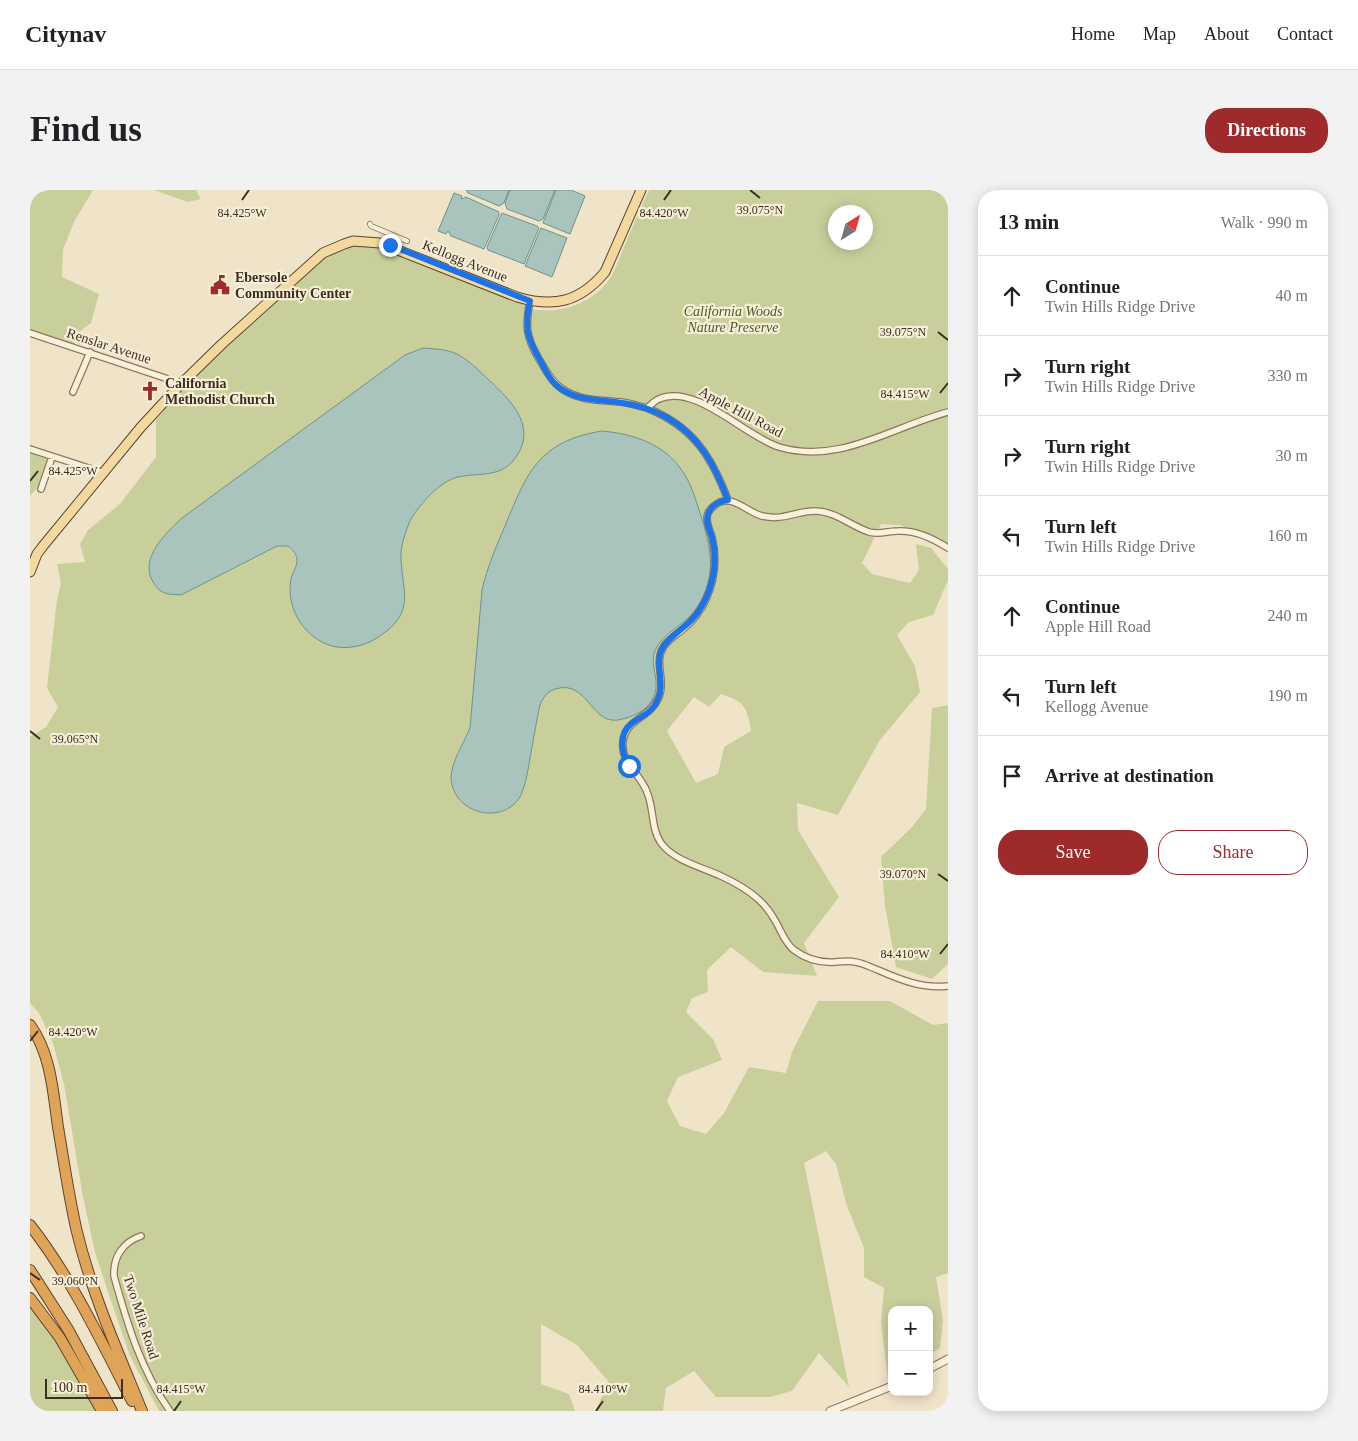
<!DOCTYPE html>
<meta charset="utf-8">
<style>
body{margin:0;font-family:Georgia,serif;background:#f2f2f2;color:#202124}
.controls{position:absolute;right:15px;bottom:15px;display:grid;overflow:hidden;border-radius:10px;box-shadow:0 2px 12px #0003}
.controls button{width:45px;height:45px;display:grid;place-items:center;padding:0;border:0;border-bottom:1px solid #e0e0e0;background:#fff;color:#202124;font:25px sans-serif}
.compass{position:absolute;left:798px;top:15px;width:45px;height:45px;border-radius:50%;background:#fff;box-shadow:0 2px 12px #0003;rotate:37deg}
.scale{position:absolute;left:15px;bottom:12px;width:78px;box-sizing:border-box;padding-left:5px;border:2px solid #3d2e20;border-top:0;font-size:14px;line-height:18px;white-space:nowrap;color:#3d2e20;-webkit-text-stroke:4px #f7eed8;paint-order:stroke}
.stop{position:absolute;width:15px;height:15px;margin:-11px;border:4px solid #1a73e8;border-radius:50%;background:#fff}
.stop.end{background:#1a73e8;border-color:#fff;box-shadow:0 1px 5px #0008}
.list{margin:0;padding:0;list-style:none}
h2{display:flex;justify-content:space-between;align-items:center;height:65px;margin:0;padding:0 20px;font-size:21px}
h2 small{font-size:16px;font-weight:400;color:#757577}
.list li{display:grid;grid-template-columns:32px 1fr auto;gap:15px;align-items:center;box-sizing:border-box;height:80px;padding:0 20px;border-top:1px solid #e0e0e0}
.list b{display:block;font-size:19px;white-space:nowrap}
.list p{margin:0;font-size:16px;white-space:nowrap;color:#757577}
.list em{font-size:16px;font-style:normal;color:#757577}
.actions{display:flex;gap:10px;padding:15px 20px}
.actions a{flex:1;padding:11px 0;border:1px solid #9e2a2b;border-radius:20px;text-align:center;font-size:18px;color:#9e2a2b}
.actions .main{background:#9e2a2b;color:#fff}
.icon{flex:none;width:28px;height:28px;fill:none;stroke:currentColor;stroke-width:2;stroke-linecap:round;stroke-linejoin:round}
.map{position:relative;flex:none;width:918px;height:1221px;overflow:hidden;border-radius:20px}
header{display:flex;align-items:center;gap:30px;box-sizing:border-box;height:70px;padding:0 25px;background:#fff;border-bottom:1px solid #e0e0e0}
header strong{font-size:24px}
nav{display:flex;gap:28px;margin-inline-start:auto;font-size:18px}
.intro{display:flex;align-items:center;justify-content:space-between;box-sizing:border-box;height:120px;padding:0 30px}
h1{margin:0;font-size:35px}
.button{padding:12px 22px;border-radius:20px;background:#9e2a2b;color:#fff;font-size:18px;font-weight:700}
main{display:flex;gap:30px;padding:0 30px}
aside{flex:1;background:#fff;border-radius:20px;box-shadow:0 2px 12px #0003}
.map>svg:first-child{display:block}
</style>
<header>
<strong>Citynav</strong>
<nav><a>Home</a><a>Map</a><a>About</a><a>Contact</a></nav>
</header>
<div class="intro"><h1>Find us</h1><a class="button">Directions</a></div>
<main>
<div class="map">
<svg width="918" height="1221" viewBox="0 0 918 1221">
<rect width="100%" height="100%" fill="#f0e4c8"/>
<!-- green -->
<path fill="#c9cf9b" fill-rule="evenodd" d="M0 0H63L44 32 33 60 32 87 69 104 61 133 41 148 45 154 0 140Z
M124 0H166L171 9 158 12Z
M619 0H918V355L870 335 851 334 832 373 842 384 880 393 889 380 886 354 901 358 918 379V390L903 425 879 432 867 445 885 476 890 502 850 550 808 625 767 613 768 640 809 707 774 753 787 786 733 782 701 757 677 780 678 802 662 808 656 822 683 849 692 870 648 887 637 911 650 936 676 944 694 923 719 877 756 883 762 862 788 811H860L903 835 918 833V1083L906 1087 913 1130 910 1158 899 1165V1120H862V1187L858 1190 851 1132 854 1098 834 1087V1058L817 1016 806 974 796 961 774 973 819 1197 789 1163 762 1201 740 1207H686L664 1181 636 1198 633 1221H566L578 1191 547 1155 511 1134V1194L539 1204 545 1221H129L100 1166 79 1105 65 1062 53 1007 34 894 23 853 9 823 0 813V547L16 537 28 517 17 498 27 409 31 393 27 374 55 372 50 354 58 340 90 314 126 267V230L153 200 149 196 293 63 331 51 500 111 498 118C529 126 566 113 582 85 587 76 590 66 594 57 602 38 610 19 619 0ZM806 22H836V52H806ZM691 504C715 512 717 517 721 541L694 557 688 584 666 593 637 541 664 507 679 517Z
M0 262 19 269 8 297 0 306Z
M918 515V774L902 789 866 777 855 716 851 667 882 637 896 619 902 518Z
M0 1108 72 1221H0Z"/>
<!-- water -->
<path fill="#a9c4bc" stroke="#6f938a" d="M436 0H479L474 13 469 16 438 3Z
M480 0H525L513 29 509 31 477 19 475 13Z
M526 0H541L555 6 540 44 513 33Z
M424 3 432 6 431 9 436 7 469 22V25L454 59 421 46 418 41 416 44 408 41Z
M472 23 507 36 509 38 494 74 458 60 457 57Z
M511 38 537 48 522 87 495 76Z
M393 158C405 159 416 159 427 164 439 170 449 181 459 190 479 209 506 234 488 264 473 289 452 282 428 287 410 291 390 314 381 329 376 340 370 357 371 369 373 404 385 422 350 446 337 455 322 459 307 457 277 452 255 420 261 389 262 383 267 377 267 371 267 364 263 360 258 356H247L151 405C146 404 140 405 135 403 129 401 125 396 122 390 110 367 137 342 152 328L375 165Z
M572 241C604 244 635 254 653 282 661 294 665 307 669 320 682 358 689 391 662 424 650 438 632 443 625 461 621 471 625 481 626 491 628 515 609 526 588 530 560 534 558 489 525 499 516 502 511 510 509 519 506 535 503 551 500 568 498 580 496 593 491 605 475 636 423 625 421 588 421 572 434 553 440 538L452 400C457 378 466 357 475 336 497 282 509 251 572 241Z"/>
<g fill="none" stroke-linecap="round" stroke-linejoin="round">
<defs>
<path id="pedestrian" d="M340 34 341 36 377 51"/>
<path id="minor" d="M500 111C495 136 496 147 509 169 514 177 519 187 526 194 544 211 568 210 591 212 600 213 608 216 617 218 621 215 624 211 629 209 666 193 714 246 749 257 809 275 862 237 918 222
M0 143 135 188 149 196
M43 202 60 162
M617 218C663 237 681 265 698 310
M0 259 74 283
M11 299 22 267
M918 358C904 349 886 340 868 341 858 341 849 345 839 342 821 336 805 321 785 321 766 321 754 331 732 326 716 322 700 301 684 316 680 319 677 323 677 328 677 335 680 341 682 347 687 368 685 389 676 409 671 421 663 431 652 440 646 445 639 449 634 456 623 472 636 490 629 507 620 529 596 528 593 551 590 573 610 583 617 602 624 618 621 639 631 653 644 671 672 677 691 686 704 692 717 699 728 709 735 715 741 723 746 732 751 741 755 753 764 760 776 769 791 773 805 772 812 772 819 770 825 772 833 773 840 777 848 780 871 790 893 799 918 796
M111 1046C93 1052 83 1067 84 1086 97 1133 111 1181 140 1221"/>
<path id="tertiary" d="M899 1179 918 1169
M800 1221 862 1196"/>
<path id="primary" d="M0 382 7 364 13 356 111 237 149 196 192 154 293 63 314 54 323 51 350 53 487 107C524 118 550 112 575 82L611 0"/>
<path id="motorway" d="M0 835C21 864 23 902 28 937 34 972 39 1008 47 1042 62 1104 88 1162 112 1221
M0 1035C42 1089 71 1151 102 1211
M0 1080 39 1141 82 1221
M0 1108 30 1148 72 1221"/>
</defs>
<!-- pedestrian casing -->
<use href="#pedestrian" stroke="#8d765c" stroke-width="6"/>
<!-- minor casing -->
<use href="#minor" stroke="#8d765c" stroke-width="8"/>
<!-- tertiary casing -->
<use href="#tertiary" stroke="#8d765c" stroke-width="9"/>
<!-- primary casing -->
<use href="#primary" stroke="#5b4430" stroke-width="11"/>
<!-- motorway casing -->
<use href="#motorway" stroke="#5b4430" stroke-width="12"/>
<!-- pedestrian -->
<use href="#pedestrian" stroke="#faf1dc" stroke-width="4.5"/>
<!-- minor -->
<use href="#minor" stroke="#faf1dc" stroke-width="5.5"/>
<!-- tertiary -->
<use href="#tertiary" stroke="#faf1dc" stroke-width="7"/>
<!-- primary -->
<use href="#primary" stroke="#f3d9a0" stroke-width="9"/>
<!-- motorway -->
<use href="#motorway" stroke="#e0a458" stroke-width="10"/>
</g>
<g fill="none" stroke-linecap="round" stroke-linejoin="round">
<!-- route -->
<path stroke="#1a73e8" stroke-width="6" d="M360 55 500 111C494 138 497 148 511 172 515 179 519 188 525 194 544 212 570 209 593 213 608 215 623 220 636 227 670 246 685 276 698 310 690 311 681 315 678 324 675 332 680 340 682 347 688 370 684 395 672 416 662 435 643 442 633 457 623 473 636 492 628 509 622 524 612 525 601 534 588 544 592 565 599 576"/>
</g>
<!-- ticks -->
<path fill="none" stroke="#3d2e20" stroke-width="2" d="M720 0 730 8M212 10 219 0M634 10 641 0M908 142 918 150M910 203 918 193M0 291 8 281M0 541 10 549M908 684 918 691M910 764 918 754M0 851 8 841M0 1083 10 1090M144 1221 151 1211M566 1221 573 1211"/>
<!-- icons -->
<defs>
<symbol id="civic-bare" viewBox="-9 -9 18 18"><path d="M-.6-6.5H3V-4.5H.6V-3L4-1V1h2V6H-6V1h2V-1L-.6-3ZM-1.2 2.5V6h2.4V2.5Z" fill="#9e2a2b" stroke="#f7eed8" stroke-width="2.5" paint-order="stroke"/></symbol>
<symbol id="church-bare" viewBox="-9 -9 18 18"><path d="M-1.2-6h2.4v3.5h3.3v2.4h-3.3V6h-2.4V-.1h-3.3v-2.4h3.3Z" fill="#9e2a2b" stroke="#f7eed8" stroke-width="2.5" paint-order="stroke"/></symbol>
</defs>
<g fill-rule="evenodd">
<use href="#civic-bare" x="176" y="81" width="28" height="28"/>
<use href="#church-bare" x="106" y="187" width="28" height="28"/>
</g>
<g text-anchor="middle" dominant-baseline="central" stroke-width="4.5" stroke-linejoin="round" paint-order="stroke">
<!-- street labels -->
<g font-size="14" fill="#3d2e20" stroke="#f7eed8">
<text transform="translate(435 71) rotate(22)">Kellogg Avenue</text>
<text transform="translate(79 156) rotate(18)">Renslar Avenue</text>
<text transform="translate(711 222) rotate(28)">Apple Hill Road</text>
<text transform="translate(111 1127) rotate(72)">Two Mile Road</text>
</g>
<!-- poi labels -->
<g font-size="14" font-weight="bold" fill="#3d2e20" stroke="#f7eed8" text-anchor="start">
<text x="205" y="87">Ebersole<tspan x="205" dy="16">Community Center</tspan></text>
<text x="135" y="193">California<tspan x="135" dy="16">Methodist Church</tspan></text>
</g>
<!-- park labels -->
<g font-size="14" font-style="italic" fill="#4d5a26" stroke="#f7eed8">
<text x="703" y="121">California Woods<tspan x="703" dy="16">Nature Preserve</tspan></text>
</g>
</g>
<g font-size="12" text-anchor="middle" fill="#3d2e20" stroke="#f7eed8" stroke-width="4.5" stroke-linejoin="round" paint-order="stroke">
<text x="730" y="24">39.075°N</text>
<text x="212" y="27">84.425°W</text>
<text x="634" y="27">84.420°W</text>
<text x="873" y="146">39.075°N</text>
<text x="875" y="208">84.415°W</text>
<text x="43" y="285">84.425°W</text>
<text x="45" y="553">39.065°N</text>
<text x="873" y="688">39.070°N</text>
<text x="875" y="768">84.410°W</text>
<text x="43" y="846">84.420°W</text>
<text x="45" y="1095">39.060°N</text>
<text x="151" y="1203">84.415°W</text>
<text x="573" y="1203">84.410°W</text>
</g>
</svg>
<div class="controls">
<button>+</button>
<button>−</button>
</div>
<svg class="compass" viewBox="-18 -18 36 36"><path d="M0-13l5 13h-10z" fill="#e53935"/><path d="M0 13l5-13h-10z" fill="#757577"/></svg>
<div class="scale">100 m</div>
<div class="stop" style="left:599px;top:576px"></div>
<div class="stop end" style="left:360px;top:55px"></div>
</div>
<aside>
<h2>13 min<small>Walk · 990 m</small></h2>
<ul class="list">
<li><svg class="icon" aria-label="ahead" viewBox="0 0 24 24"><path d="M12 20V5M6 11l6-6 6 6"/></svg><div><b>Continue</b><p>Twin Hills Ridge Drive</p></div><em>40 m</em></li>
<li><svg class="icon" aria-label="right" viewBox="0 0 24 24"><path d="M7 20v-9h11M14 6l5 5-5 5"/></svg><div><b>Turn right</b><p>Twin Hills Ridge Drive</p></div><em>330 m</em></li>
<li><svg class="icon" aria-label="right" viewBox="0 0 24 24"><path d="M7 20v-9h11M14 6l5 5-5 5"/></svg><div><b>Turn right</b><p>Twin Hills Ridge Drive</p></div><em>30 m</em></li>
<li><svg class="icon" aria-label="left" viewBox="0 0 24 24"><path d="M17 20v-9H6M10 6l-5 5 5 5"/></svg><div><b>Turn left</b><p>Twin Hills Ridge Drive</p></div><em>160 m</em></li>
<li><svg class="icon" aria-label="ahead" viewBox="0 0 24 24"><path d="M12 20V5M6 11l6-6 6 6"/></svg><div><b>Continue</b><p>Apple Hill Road</p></div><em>240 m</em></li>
<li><svg class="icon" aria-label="left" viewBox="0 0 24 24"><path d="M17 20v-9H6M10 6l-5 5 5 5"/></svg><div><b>Turn left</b><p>Kellogg Avenue</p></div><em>190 m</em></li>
<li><svg class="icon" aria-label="arrive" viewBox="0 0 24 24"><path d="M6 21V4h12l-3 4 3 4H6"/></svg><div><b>Arrive at destination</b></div></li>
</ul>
<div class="actions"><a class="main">Save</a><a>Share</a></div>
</aside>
</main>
